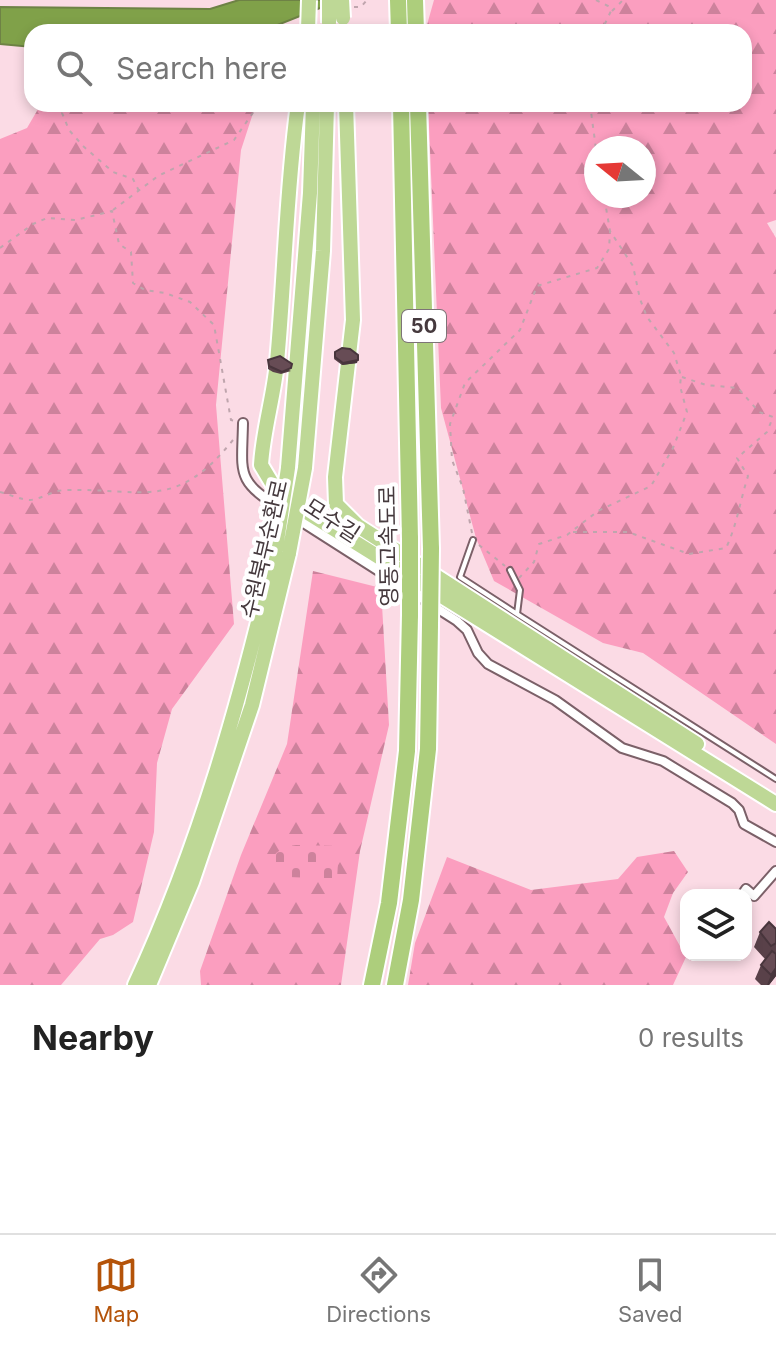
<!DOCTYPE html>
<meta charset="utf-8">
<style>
body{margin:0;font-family:Inter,"Noto Sans KR",sans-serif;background:#f2f2f2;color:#222}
.controls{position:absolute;right:24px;bottom:24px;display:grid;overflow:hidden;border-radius:16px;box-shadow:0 4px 12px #0003}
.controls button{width:72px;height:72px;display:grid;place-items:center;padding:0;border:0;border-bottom:2px solid #e0e0e0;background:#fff;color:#222;font:40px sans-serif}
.compass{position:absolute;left:584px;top:136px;width:72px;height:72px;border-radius:50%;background:#fff;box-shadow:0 4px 12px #0003;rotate:288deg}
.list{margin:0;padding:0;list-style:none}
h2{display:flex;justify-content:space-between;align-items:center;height:104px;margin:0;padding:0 32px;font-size:34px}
h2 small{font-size:26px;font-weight:400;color:#767676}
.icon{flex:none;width:44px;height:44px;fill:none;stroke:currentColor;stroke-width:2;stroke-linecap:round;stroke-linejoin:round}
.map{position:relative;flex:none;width:776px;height:985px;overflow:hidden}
.search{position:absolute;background:#fff;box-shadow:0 4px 12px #0003;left:24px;right:24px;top:24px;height:88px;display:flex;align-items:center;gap:20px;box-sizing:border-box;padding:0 28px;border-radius:24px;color:#767676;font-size:30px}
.sheet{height:248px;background:#fff}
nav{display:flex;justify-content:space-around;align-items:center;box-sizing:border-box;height:112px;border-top:2px solid #e0e0e0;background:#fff;font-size:22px;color:#767676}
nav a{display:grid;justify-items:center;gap:4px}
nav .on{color:#b45309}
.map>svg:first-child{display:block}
</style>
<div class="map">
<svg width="776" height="985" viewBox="0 0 776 985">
<defs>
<pattern id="forest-firs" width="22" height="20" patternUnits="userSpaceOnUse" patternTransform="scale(2)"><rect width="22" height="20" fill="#fb9ebf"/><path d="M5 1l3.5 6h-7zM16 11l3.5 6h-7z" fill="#cd829c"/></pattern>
<pattern id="cemetery-stones" width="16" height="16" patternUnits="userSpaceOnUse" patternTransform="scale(2)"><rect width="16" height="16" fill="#fb9ebf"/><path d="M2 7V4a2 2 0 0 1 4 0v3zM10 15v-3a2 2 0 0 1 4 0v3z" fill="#cd829c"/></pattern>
</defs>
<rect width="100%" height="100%" fill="#fbdbe5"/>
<!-- forest -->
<path fill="url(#forest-firs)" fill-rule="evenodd" d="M434 0H776V220L767 223 776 238V744L643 653 603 643 494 581 476 538 441 408 428 104H744V32H425ZM596 148H644V196H596Z
M41 104H256L241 150 216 405 234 624 172 709 157 763 154 832 133 922 113 935 100 939 61 985H0V139L27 128Z
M313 571 381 588 389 725 360 851 341 985H201L200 971 241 855 287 744Z
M674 851 688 872 673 893 664 917 686 957 673 985H408L415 943 447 857 531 890 618 879 637 857Z"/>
<!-- cemetery -->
<path fill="url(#cemetery-stones)" d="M296 845 339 846 337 879 289 877 273 871 270 864C274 851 283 847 296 845Z"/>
<!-- water -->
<path fill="#80a149" stroke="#6e8245" stroke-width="2" d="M239 0H340L260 32H32V47L0 44V7L210 9Z"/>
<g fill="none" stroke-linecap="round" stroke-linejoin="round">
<defs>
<path id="service" d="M473 540 460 577 517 614
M510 570 520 590 517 614 776 779"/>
<path id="minor" d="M243 423C242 475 235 480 283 510
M294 517 457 621 467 630 478 653 488 664 555 700 622 748 663 761 732 803 739 810 744 824 776 842
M742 895 746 889 754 896 776 871"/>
<path id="trunk" d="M298 104C286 190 285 276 277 362 274 396 263 430 261 465L279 495 776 804
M346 104 353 320 335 477 336 504 358 526 697 744
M288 468 310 193 313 104
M305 468 323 251 327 104
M135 985C200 845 241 698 276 548
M149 985 192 882 252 705 289 553"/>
<path id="motorway" d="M398 0 399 32
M415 0 416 32
M401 104 410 539
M418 104 431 549
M372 985 389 903 407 751 410 615
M395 985 411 900 428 749 430 625"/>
</defs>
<!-- service casing -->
<use href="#service" stroke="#7b6068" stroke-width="8"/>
<!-- minor casing -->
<use href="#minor" stroke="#7b6068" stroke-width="12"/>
<!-- trunk casing -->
<use href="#trunk" stroke="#fff" stroke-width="18"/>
<!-- motorway casing -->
<use href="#motorway" stroke="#fff" stroke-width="20"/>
<!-- path -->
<path stroke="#bfa5ad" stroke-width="2" stroke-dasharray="4 6" stroke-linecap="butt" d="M596 0 608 6 611 11 601 32
M354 7H361L367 0
M612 11 623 0
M67 104 62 113 69 130 83 146 113 172 133 179 139 191
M79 104 85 106 94 104
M590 104 596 149
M113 210 158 176 234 140 259 104
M0 248 33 224 47 218 76 220 112 211 119 244 131 252 133 283 145 290 165 293 190 302 214 325 231 420 236 421
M0 492C9 494 21 500 30 500 42 499 53 490 66 490 144 488 175 512 233 440
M573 532H628L689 554 726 548C737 525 740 501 748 476L737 458 767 432 773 417 759 412 738 388 706 385 682 377
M472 533 463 488 452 460 450 424 465 383 520 330 537 286 597 268 609 249 610 232
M479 545 505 566
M519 578 534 562 539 544 567 535 598 511 651 486 673 448 687 412 680 386 681 376 674 353 647 317 640 299 633 266 610 231 604 196"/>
<!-- service -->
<use href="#service" stroke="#fff" stroke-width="4"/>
<!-- minor -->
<use href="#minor" stroke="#fff" stroke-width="8"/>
<!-- trunk -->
<use href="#trunk" stroke="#bed896" stroke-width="14"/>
<!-- motorway -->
<use href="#motorway" stroke="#adce7c" stroke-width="16"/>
<defs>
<path id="trunk-bridge" d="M329 0V23
M342 0 343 18
M308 30 309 0
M276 548 288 468
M289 553 305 468"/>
<path id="motorway-bridge" d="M410 539V615
M430 625 431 549"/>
</defs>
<!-- trunk-bridge casing -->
<use href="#trunk-bridge" stroke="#fff" stroke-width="18" stroke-linecap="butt"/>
<!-- motorway-bridge casing -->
<use href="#motorway-bridge" stroke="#fff" stroke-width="20" stroke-linecap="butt"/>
<!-- trunk-bridge -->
<use href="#trunk-bridge" stroke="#bed896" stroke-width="14"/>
<!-- motorway-bridge -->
<use href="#motorway-bridge" stroke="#adce7c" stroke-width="16"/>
</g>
<!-- wall -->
<path fill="#594149" d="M335 354 357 363 342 365 334 359Z
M268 360 291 371 281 374 273 372 268 369Z
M776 929V976L769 985H761L755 979 761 965 765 959 754 947 760 932Z"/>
<!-- shaded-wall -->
<path fill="#48353c" d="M358 360 357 363 342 365 343 363Z
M776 968V976L769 985H767L771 975Z"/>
<!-- building -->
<path fill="#674c55" stroke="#48353c" stroke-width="2" d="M342 348 350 349 358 355V360L343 363 335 357V352Z
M280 356 292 364 291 368 282 372 269 366 268 360Z
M769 922 776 929V943L771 946 760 932Z
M772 951 776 954V968L771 975 761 965Z"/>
<g text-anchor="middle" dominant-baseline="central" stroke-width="8" stroke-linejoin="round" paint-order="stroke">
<!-- shield labels -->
<rect fill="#fff" stroke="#7d7477" stroke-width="2" x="402" y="310" width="44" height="32" rx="6"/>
<g font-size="20" font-weight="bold" fill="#45393d">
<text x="424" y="326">50</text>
</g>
<!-- street labels -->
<g font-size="22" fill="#45393d" stroke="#fff">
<text transform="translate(332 520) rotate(33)">모수길</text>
<text transform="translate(388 546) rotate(-91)">영동고속도로</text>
<text transform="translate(264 549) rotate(-77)">수원북부순환로</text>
</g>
</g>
</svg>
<div class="controls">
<button><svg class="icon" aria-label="layers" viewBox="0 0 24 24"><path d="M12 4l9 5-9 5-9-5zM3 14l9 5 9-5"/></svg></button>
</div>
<svg class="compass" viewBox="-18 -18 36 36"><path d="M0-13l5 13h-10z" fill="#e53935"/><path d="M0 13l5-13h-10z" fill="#767676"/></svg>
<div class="search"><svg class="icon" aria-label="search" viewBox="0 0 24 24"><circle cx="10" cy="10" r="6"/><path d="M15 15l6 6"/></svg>Search here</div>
</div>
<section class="sheet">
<h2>Nearby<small>0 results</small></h2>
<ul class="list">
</ul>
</section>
<nav>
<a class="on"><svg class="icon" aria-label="map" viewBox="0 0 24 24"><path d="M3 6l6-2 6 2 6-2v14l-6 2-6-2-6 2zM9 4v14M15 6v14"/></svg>Map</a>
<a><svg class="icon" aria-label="directions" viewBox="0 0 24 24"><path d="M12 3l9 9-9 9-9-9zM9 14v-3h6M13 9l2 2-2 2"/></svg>Directions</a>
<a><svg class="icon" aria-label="saved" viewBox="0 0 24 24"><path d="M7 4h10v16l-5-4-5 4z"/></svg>Saved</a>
</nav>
